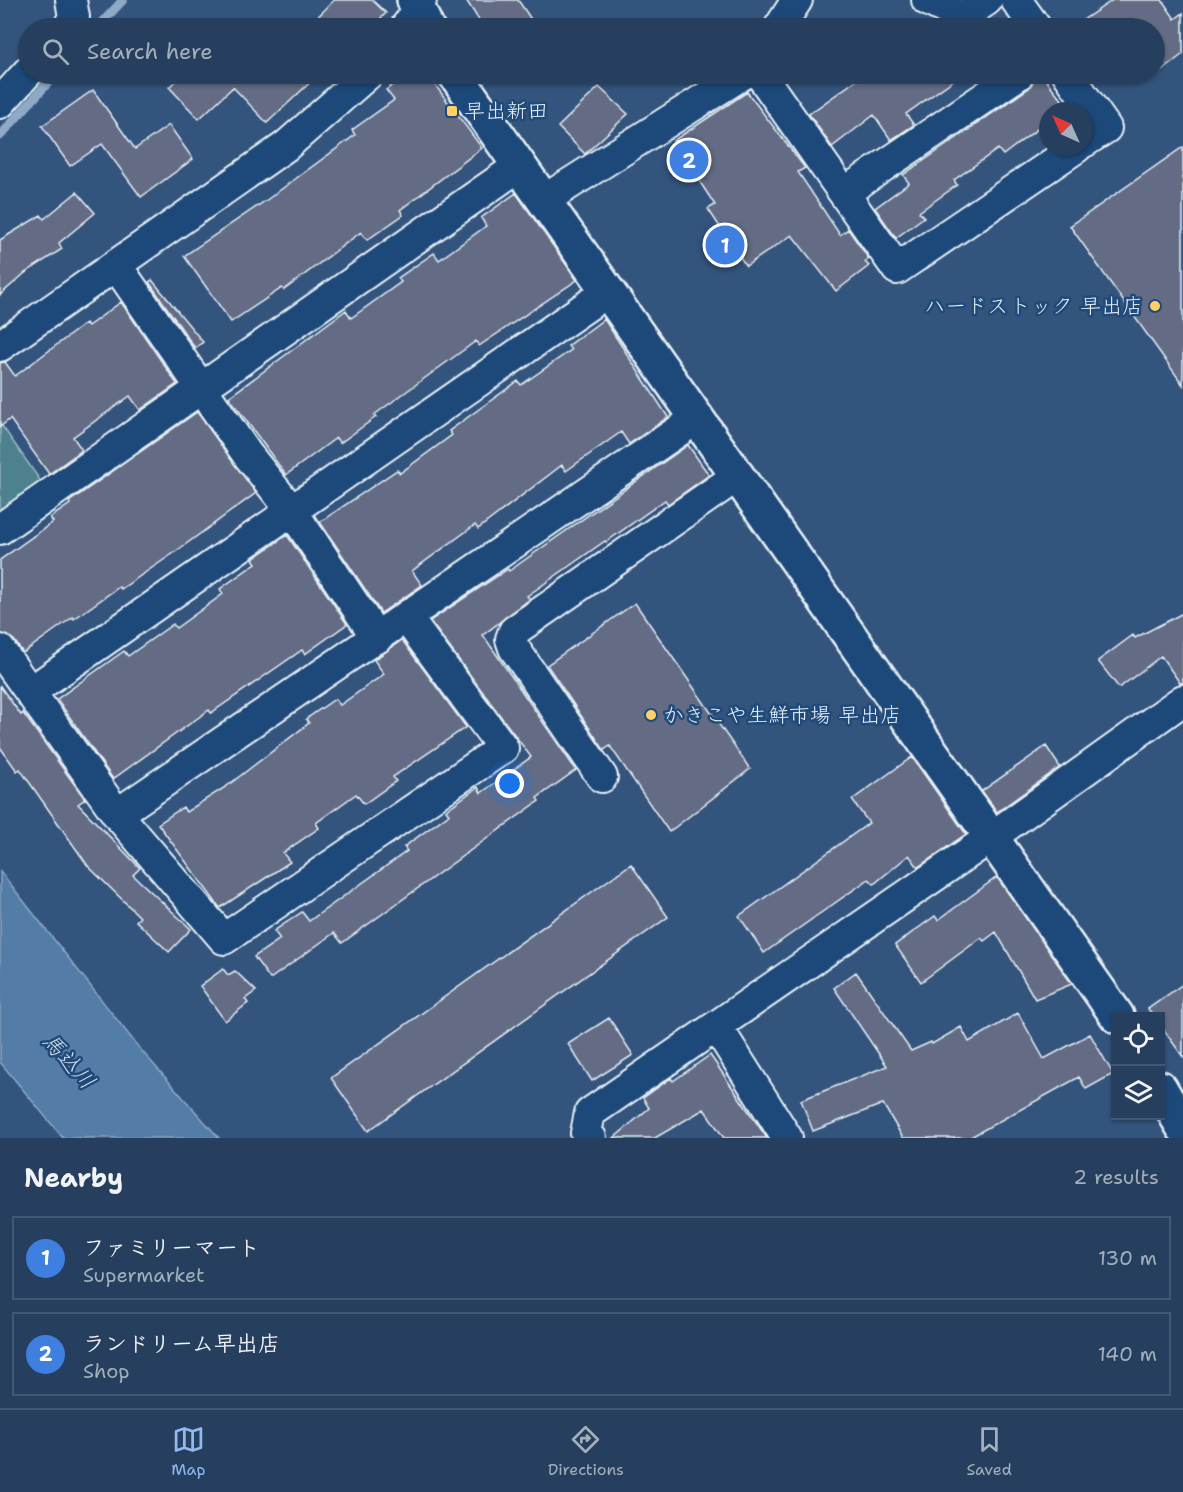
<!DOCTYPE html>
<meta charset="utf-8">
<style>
body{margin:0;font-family:"Shantell Sans","Klee One",sans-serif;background:#324a67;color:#f1f3f6}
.controls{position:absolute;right:18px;bottom:18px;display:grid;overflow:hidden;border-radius:0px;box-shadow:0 2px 4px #0004}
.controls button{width:54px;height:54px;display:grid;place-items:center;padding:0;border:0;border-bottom:2px solid #425873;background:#263f5e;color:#f1f3f6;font:30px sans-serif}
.compass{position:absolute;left:1039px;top:102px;width:54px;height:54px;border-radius:50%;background:#263f5e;box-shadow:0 2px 4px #0004;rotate:315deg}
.you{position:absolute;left:510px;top:784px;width:21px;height:21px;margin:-15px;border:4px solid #fff;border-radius:50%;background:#1a73e8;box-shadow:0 0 0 9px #1a73e833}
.badge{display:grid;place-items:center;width:39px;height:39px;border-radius:50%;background:#90b9f0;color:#fff;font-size:20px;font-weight:700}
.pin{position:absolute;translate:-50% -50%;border:3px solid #fff;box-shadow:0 2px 6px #0006}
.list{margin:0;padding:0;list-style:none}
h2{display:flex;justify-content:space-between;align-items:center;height:78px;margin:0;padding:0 24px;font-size:26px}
h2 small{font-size:20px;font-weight:400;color:#a4afbc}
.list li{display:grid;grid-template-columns:39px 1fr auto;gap:18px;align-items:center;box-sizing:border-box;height:84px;margin:0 12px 12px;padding:0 12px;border:2px solid #425873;border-radius:0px}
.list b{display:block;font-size:22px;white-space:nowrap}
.list p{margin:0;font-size:20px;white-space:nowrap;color:#a4afbc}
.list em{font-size:20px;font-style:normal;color:#a4afbc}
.icon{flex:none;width:33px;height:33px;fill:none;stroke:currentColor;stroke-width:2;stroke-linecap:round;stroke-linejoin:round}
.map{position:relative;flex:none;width:1183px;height:1138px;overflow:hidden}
.search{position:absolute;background:#263f5e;box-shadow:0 2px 4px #0004;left:18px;right:18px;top:18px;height:66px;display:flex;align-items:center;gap:15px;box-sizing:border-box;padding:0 21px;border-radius:33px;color:#a4afbc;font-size:22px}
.sheet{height:270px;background:#263f5e}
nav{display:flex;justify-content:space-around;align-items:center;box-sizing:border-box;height:84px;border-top:2px solid #425873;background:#263f5e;font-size:16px;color:#a4afbc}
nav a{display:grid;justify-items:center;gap:3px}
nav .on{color:#90b9f0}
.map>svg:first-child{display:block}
</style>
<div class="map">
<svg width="1183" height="1138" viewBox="0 0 1183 1138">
<rect width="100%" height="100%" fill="#33547d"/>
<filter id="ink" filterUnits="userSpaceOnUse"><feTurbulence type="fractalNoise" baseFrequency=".0167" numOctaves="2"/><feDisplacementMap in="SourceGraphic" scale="12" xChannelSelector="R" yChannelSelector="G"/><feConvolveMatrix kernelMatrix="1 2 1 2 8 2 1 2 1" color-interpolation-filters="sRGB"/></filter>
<g filter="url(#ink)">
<!-- green -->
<path fill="#4e818e" stroke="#9bb9c3" stroke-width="1.5" d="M0 423 42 483 0 513Z"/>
<!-- water -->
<path fill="#527ba6" stroke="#8eaac7" stroke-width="1.5" d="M0 871 140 1049 219 1138H63L0 1062Z"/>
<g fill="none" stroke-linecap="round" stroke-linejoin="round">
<!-- stream -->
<path stroke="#8eaac7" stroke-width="9" d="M97 28 123 0
M0 136 56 74"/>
</g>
<!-- building -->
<path fill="#636c84" stroke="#e8f1f8" stroke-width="1.5" d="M334 0H372L386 13 371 28H307Z
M466 0H518L537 28H484Z
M1113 0H1162L1175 19 1183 13V54L1155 76V28H1071Z
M183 74H319L267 123 233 87 199 119 169 87Z
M409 74H427L482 148 400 210 403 215 367 240 361 232 284 290 282 288 231 322 184 256 268 199 355 135 352 130 394 100 386 90Z
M865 74H962L906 114 914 125 891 140 874 115 832 147 809 114Z
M1036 74 1039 78 1042 75 1071 111H1048V121L1003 155 998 149 954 180 957 185 919 212 924 217 896 238 875 208 909 183 903 175 1029 88Z
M599 87 628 114 585 154 558 127Z
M93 90 135 149 169 125 193 159 141 197 102 144 70 166 42 126Z
M747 92 805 168 798 172 840 235 848 229 869 259 865 262 869 266 836 291 792 235 746 266 708 209 715 205 673 141Z
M1183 147V385L1070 226Z
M77 192 95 213 59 243 62 249 25 273 0 295V240L41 215 44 219Z
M516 193 577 280 479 346 476 341 374 415 376 417 340 443 336 438 286 475 229 397 346 310 351 318 401 282 398 278 434 253 439 260 486 226 481 218Z
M152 280 203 342 195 348 149 282Z
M121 302 177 384 140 410 130 396 73 437 82 450 49 474 10 419 0 427V363L5 362 15 376 86 323 88 326Z
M604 319 668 417 629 444 621 432 566 471 562 465 478 529 475 525 412 571 422 585 381 613 320 522 397 470 400 473 452 435 449 431 486 404 518 381 521 385 571 350 568 346Z
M197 412 256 493 171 555 121 589 119 587 74 619 73 617 23 653 14 640 0 633V560L53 522 50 518 70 504 69 502Z
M688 445 709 475 668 504 665 500 606 542 605 541 527 596 530 599 483 635 576 770 537 798 539 801 342 943 334 933 270 979 254 957 280 939 274 931 302 912 309 921 407 851 404 847 449 814 446 810 478 787 481 793 531 757 430 621 508 569 509 571Z
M287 535 347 624 305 654 302 650 211 713 209 710 113 779 57 699 124 651 128 656 173 624 176 628 223 594 220 589 256 563 253 559Z
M635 603 750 769 669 832 610 746 604 750 547 665Z
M1183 613V683H1180L1161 656 1119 688 1098 661 1133 635 1135 638Z
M402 640 466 727 393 777 396 781 364 804 356 794 316 823 319 828 283 853 290 862 220 908 158 824 183 807 186 812 227 786 309 723 306 719 335 699 340 705 384 674 374 660Z
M0 686 21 715 23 713 28 720 85 799 78 804 140 868 133 875 191 929 169 952 136 921 140 917 88 866 20 769 17 771 0 747Z
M1046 746 1060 767 997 812 982 791Z
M912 757 966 834 918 867 909 855 874 884 869 879 764 953 739 916 869 823 852 800Z
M631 864 668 917 368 1131 331 1078Z
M997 877 1072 984 1035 999 996 932 984 941 981 938 921 982 895 945 935 916 938 920Z
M223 969 228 975 235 971 256 991 245 999 248 1003 225 1021 200 986Z
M856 972 911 1051 931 1042 932 1044 961 1027 969 1042 1018 1013 1044 1059 1090 1034 1113 1074 1086 1089 1079 1077 969 1138H903L883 1104 813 1131 801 1100 887 1066 834 988Z
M1183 984V1057L1161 1026V1017H1154L1148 1009Z
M609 1018 633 1055 592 1081 568 1044Z
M710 1055 767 1138H724L704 1109 655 1138H614L649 1108 643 1098 671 1078 673 1081Z"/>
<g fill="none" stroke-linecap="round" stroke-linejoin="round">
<defs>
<path id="street" d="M927 0 962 17 987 0
M1016 0 1036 28
M68 28 74 17 71 0
M405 28 419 10 421 0
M779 28 797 0
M760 74 897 269 1077 147
M1068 74 1106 128 1084 142
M0 103 28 72
M844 193 1019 74
M544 200 743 74
M116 265 247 454 292 511 377 638
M0 346 286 146 368 74
M0 529 519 166
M0 650 117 814 696 419
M30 692 607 292
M602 777 514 648 511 639 514 631 736 477
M117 814 224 939 503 748 406 617
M717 1027 787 1138
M591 1138 586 1133 590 1113 990 838 1183 700"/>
<path id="secondary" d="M414 0 427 28
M455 74 1117 1016
M1160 1088 1183 1127"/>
</defs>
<!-- street casing -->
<use href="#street" stroke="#e8f1f8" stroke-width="34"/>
<!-- secondary casing -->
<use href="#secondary" stroke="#e8f1f8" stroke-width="38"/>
<!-- street -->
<use href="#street" stroke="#1f4a7a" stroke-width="30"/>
<!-- secondary -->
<use href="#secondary" stroke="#1f4a7a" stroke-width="33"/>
</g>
</g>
<!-- markers -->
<g fill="#ffd166" stroke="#1f4a7a" stroke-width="2">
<rect x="446" y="105" width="12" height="12" rx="3"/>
<circle cx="1155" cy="306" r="6"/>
<circle cx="651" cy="715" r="6"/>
</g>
<g text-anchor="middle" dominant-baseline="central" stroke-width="5" stroke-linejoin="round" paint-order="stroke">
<!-- poi labels -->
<g font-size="21" fill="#e8f1f8" stroke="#1f4a7a" text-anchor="start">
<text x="464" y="111">早出新田</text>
<text x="1143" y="306" text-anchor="end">ハードストック 早出店</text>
<text x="663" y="715">かきこや生鮮市場 早出店</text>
</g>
<!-- water labels -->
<g font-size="22" font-style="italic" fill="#d2dfec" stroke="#1f4a7a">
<text transform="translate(69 1061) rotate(48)">馬込川</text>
</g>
</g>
</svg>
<div class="controls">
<button><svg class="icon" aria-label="locate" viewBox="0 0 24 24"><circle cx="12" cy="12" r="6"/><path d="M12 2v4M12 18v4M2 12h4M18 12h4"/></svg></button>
<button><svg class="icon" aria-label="layers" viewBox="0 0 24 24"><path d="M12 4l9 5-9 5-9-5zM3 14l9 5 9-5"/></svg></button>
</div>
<svg class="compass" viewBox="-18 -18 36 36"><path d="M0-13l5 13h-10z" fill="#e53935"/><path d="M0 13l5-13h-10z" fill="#a4afbc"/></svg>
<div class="you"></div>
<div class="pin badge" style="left:725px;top:245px;background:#3f7fe0">1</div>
<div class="pin badge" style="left:689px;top:160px;background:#3f7fe0">2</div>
<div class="search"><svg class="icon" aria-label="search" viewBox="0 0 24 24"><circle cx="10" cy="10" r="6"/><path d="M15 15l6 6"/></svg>Search here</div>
</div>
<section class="sheet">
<h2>Nearby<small>2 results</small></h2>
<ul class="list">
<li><span class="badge" style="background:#3f7fe0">1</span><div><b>ファミリーマート</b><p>Supermarket</p></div><em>130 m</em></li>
<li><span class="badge" style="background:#3f7fe0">2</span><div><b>ランドリーム早出店</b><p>Shop</p></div><em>140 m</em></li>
</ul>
</section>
<nav>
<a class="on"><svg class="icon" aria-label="map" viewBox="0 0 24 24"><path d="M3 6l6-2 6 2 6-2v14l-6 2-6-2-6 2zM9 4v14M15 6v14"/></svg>Map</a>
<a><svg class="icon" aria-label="directions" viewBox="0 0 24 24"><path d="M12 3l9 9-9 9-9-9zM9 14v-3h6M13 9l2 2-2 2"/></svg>Directions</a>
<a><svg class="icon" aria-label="saved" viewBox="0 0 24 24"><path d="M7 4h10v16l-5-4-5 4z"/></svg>Saved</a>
</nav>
